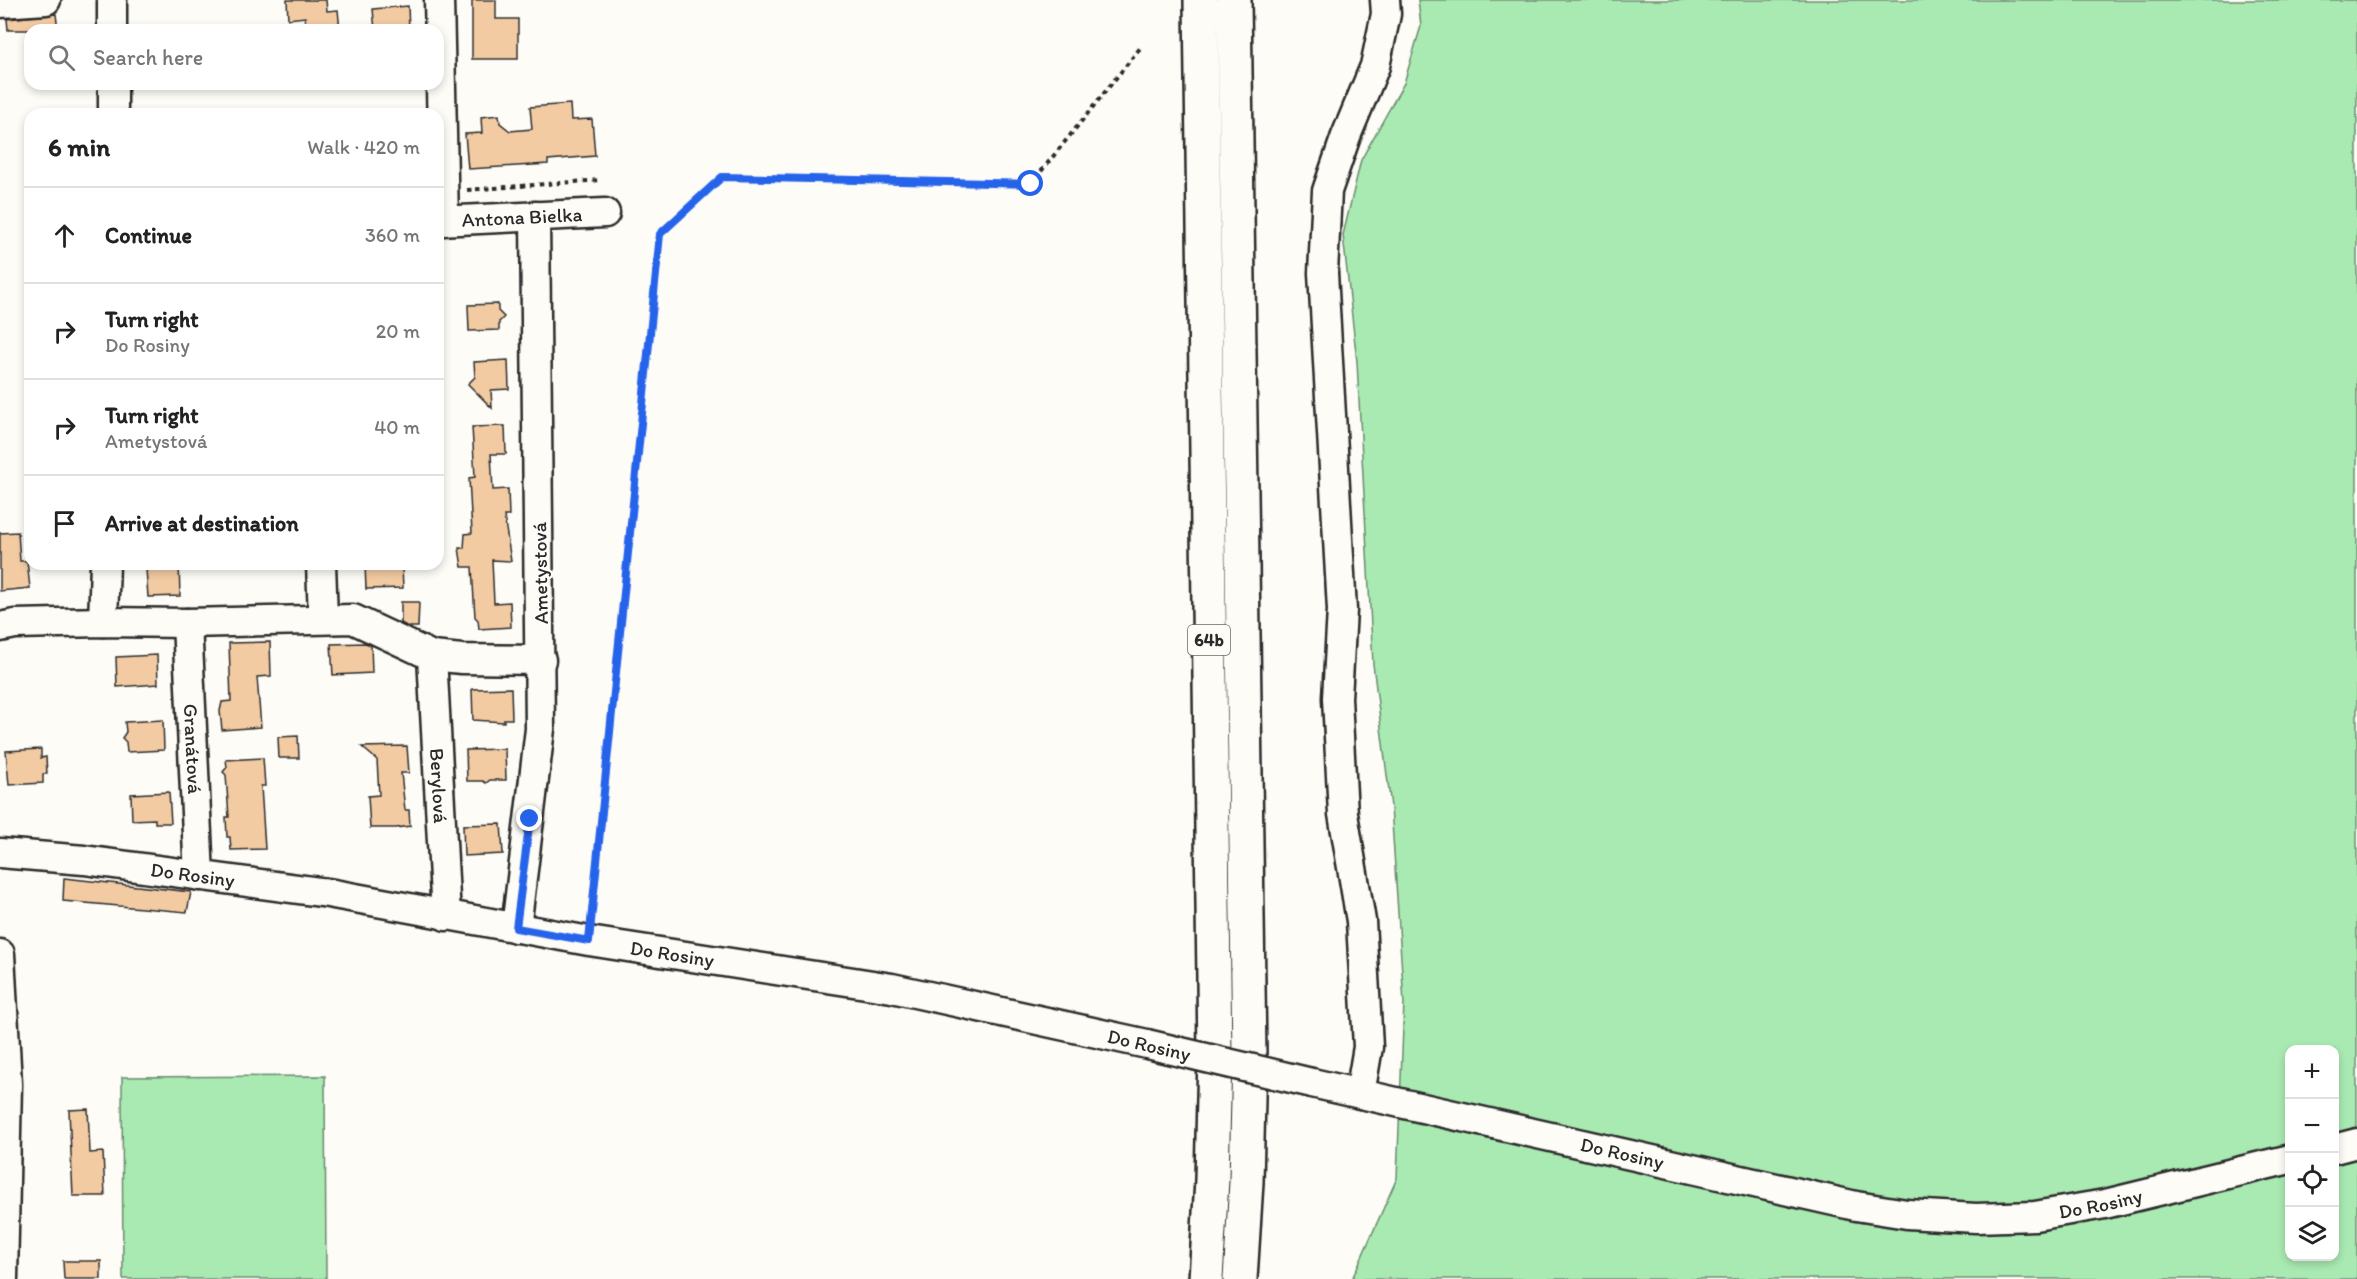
<!DOCTYPE html>
<meta charset="utf-8">
<style>
body{margin:0;font-family:Itim,sans-serif;background:#f6f6f6;color:#222}
.controls{position:absolute;right:18px;bottom:18px;display:grid;overflow:hidden;border-radius:12px;box-shadow:0 3px 9px #0003}
.controls button{width:54px;height:54px;display:grid;place-items:center;padding:0;border:0;border-bottom:2px solid #e0e0e0;background:#fff;color:#222;font:30px sans-serif}
.stop{position:absolute;width:18px;height:18px;margin:-14px;border:4px solid #2563eb;border-radius:50%;background:#fff}
.stop.end{background:#2563eb;border-color:#fff;box-shadow:0 2px 6px #0008}
.list{margin:0;padding:0;list-style:none}
h2{display:flex;justify-content:space-between;align-items:center;height:78px;margin:0;padding:0 24px;font-size:26px}
h2 small{font-size:20px;font-weight:400;color:#767676}
.list li{display:grid;grid-template-columns:39px 1fr auto;gap:18px;align-items:center;box-sizing:border-box;height:96px;padding:0 24px;border-top:2px solid #e0e0e0}
.list b{display:block;font-size:22px;white-space:nowrap}
.list p{margin:0;font-size:20px;white-space:nowrap;color:#767676}
.list em{font-size:20px;font-style:normal;color:#767676}
.icon{flex:none;width:33px;height:33px;fill:none;stroke:currentColor;stroke-width:2;stroke-linecap:round;stroke-linejoin:round}
.map{position:relative;flex:none;width:2357px;height:1279px;overflow:hidden}
.search{position:absolute;background:#fff;box-shadow:0 3px 9px #0003;left:24px;top:24px;width:420px;height:66px;display:flex;align-items:center;gap:15px;box-sizing:border-box;padding:0 21px;border-radius:18px;color:#767676;font-size:22px}
.panel{position:absolute;background:#fff;box-shadow:0 3px 9px #0003;left:24px;top:108px;width:420px;height:462px;border-radius:18px}
.map>svg:first-child{display:block}
</style>
<div class="map">
<svg width="2357" height="1279" viewBox="0 0 2357 1279">
<rect width="100%" height="100%" fill="#fdfcf7"/>
<filter id="ink" filterUnits="userSpaceOnUse"><feTurbulence type="fractalNoise" baseFrequency=".0167" numOctaves="2"/><feDisplacementMap in="SourceGraphic" scale="12" xChannelSelector="R" yChannelSelector="G"/><feConvolveMatrix kernelMatrix="1 2 1 2 8 2 1 2 1" color-interpolation-filters="sRGB"/></filter>
<g filter="url(#ink)">
<!-- green -->
<path fill="#a9eab2" stroke="#6a8a6e" stroke-width="1.5" fill-rule="evenodd" d="M1418 0H2357V1279H1352L1397 1178 1404 1003 1391 807 1373 664 1357 362 1343 235 1361 160 1404 83 1421 26ZM2290 1050H2334V1256H2290Z
M325 1076 326 1279H123L122 1077Z"/>
<!-- building -->
<path fill="#f3cba3" stroke="#2b2b2b" stroke-width="1.5" d="M287 0H326L327 11 338 10 340 30H306L305 17 288 19Z
M472 0H496V19H518V59H472Z
M408 6 409 30H375L373 9Z
M56 14 58 30H8L7 19Z
M570 104 571 120 592 119 595 156 548 160V164L468 169 465 134 482 133 481 117 499 115 500 123 510 131 532 129 530 107Z
M498 304V311L504 317 499 322V330L469 331 468 305Z
M508 360 509 389 491 390 492 408 468 384 475 377 474 362Z
M505 426 506 454H491L493 490 508 489 509 516H504L511 561 492 560 494 603 510 602 511 627 479 629 478 620 475 617 472 567H462L459 548H464L465 534 472 533 469 478 475 477 472 427Z
M18 532 20 561H27L30 588 0 591V533Z
M162 564H179L180 596 148 597 146 569 162 568Z
M365 564H399V567H402L403 588 366 589Z
M401 602H419L418 627H408L401 623Z
M270 642 271 676 257 677 261 727 222 730 220 711 222 702 231 701 229 643Z
M365 643 371 645 372 673 333 675 331 644Z
M157 655 158 684 117 687 116 657Z
M511 688 512 719H504V722L473 720 472 689Z
M163 720 164 750 127 752 126 742 122 738 126 732 125 722Z
M298 736 299 758H279L278 737Z
M407 746 409 773H401L405 810H409L410 826 396 828H370L368 796 379 795 377 760 362 747Z
M41 749V758L46 757 47 774H43V783L9 785 6 751Z
M505 749 506 780H490L486 783 483 781H467L466 750Z
M263 758 265 786H261L265 849 231 850 230 837H227L226 817H229L226 775 223 772 227 767 226 760Z
M169 792 171 823H155V819L132 820 131 794Z
M501 824 503 854 464 856 463 825Z
M64 878 191 892 187 912 63 901Z
M88 1109 90 1153 103 1152 105 1196H73L69 1110Z
M63 1261H101V1279H64Z"/>
<g fill="none" stroke-linecap="round" stroke-linejoin="round">
<defs>
<g id="minor">
<path d="M112 0V30"/>
<path d="M439 0 444 221"/>
<path d="M0 3 46 0"/>
<path d="M113 84V114"/>
<path id="s1" d="M438 221 605 213"/>
<path d="M321 564 323 618"/>
<path d="M103 622 105 564"/>
<path id="s2" d="M187 623 199 876"/>
<path d="M0 627 15 624 103 622 187 623 353 619 432 656 462 659 541 660"/>
<path id="s3" d="M432 656 446 916"/>
<path id="s4" d="M0 853 84 860 328 893 589 941 892 988 1147 1044"/>
<path d="M516 928 540 729 535 216"/>
<path d="M0 954 7 1084 3 1279"/>
<path id="s5" d="M1312 1083 1856 1206 1907 1214 1976 1218 2035 1216 2105 1204 2290 1159"/>
<path d="M1360 1094 1368 1047 1361 921 1343 814 1337 698 1342 610 1323 273 1327 191 1346 136 1375 66 1386 14 1385 0"/>
<path d="M2334 1149 2357 1143"/>
</g>
<path id="highway" d="M1201 0 1215 1055 1212 1180 1206 1279
M1234 0 1249 1056 1246 1182 1240 1279"/>
</defs>
<!-- minor casing -->
<use href="#minor" stroke="#2b2b2b" stroke-width="33"/>
<!-- highway casing -->
<use href="#highway" stroke="#2b2b2b" stroke-width="38"/>
<!-- path -->
<path stroke="#2b2b2b" stroke-width="4" stroke-dasharray="4.5 4.5" stroke-linecap="butt" d="M467 190 600 180
M591 919 660 234 722 177 1031 184 1141 47"/>
<!-- minor -->
<use href="#minor" stroke="#fdfcf7" stroke-width="28"/>
<!-- highway -->
<use href="#highway" stroke="#fdfcf7" stroke-width="33"/>
<defs>
<path id="minor-bridge" d="M1147 1044 1312 1083"/>
</defs>
<!-- minor-bridge casing -->
<use href="#minor-bridge" stroke="#2b2b2b" stroke-width="33" stroke-linecap="butt"/>
<!-- minor-bridge -->
<use href="#minor-bridge" stroke="#fdfcf7" stroke-width="28"/>
</g>
</g>
<g fill="none" stroke-linecap="round" stroke-linejoin="round" filter="url(#ink)">
<!-- route -->
<path stroke="#2563eb" stroke-width="8" d="M530 819 516 928 589 941 660 234 722 177 1031 184"/>
</g>
<g text-anchor="middle" dominant-baseline="central" stroke-width="4.5" stroke-linejoin="round" paint-order="stroke">
<!-- shield labels -->
<rect fill="#fdfcf7" stroke="#6a6a68" stroke-width="1.5" x="1188" y="625" width="42" height="30" rx="4.5"/>
<g font-size="18" font-weight="bold" fill="#2b2b2b">
<text x="1209" y="640">64b</text>
</g>
<!-- street labels -->
<g font-size="20" fill="#2b2b2b" stroke="#fdfcf7">
<text stroke="none"><textPath href="#s1" startOffset="84">Antona Bielka</textPath></text>
<text transform="translate(540 573) rotate(-91)">Ametystová</text>
<text stroke="none"><textPath href="#s2" startOffset="126">Granátová</textPath></text>
<text stroke="none"><textPath href="#s3" startOffset="130">Berylová</textPath></text>
<text stroke="none"><textPath href="#s4" startOffset="194">Do Rosiny</textPath></text>
<text stroke="none"><textPath href="#s4" startOffset="680">Do Rosiny</textPath></text>
<text transform="translate(1149 1045) rotate(13)">Do Rosiny</text>
<text stroke="none"><textPath href="#s5" startOffset="318">Do Rosiny</textPath></text>
<text stroke="none"><textPath href="#s5" startOffset="804">Do Rosiny</textPath></text>
</g>
</g>
</svg>
<div class="controls">
<button>+</button>
<button>−</button>
<button><svg class="icon" aria-label="locate" viewBox="0 0 24 24"><circle cx="12" cy="12" r="6"/><path d="M12 2v4M12 18v4M2 12h4M18 12h4"/></svg></button>
<button><svg class="icon" aria-label="layers" viewBox="0 0 24 24"><path d="M12 4l9 5-9 5-9-5zM3 14l9 5 9-5"/></svg></button>
</div>
<div class="stop" style="left:1031px;top:184px"></div>
<div class="stop end" style="left:530px;top:819px"></div>
<div class="search"><svg class="icon" aria-label="search" viewBox="0 0 24 24"><circle cx="10" cy="10" r="6"/><path d="M15 15l6 6"/></svg>Search here</div>
<section class="panel">
<h2>6 min<small>Walk · 420 m</small></h2>
<ul class="list">
<li><svg class="icon" aria-label="ahead" viewBox="0 0 24 24"><path d="M12 20V5M6 11l6-6 6 6"/></svg><div><b>Continue</b></div><em>360 m</em></li>
<li><svg class="icon" aria-label="right" viewBox="0 0 24 24"><path d="M7 20v-9h11M14 6l5 5-5 5"/></svg><div><b>Turn right</b><p>Do Rosiny</p></div><em>20 m</em></li>
<li><svg class="icon" aria-label="right" viewBox="0 0 24 24"><path d="M7 20v-9h11M14 6l5 5-5 5"/></svg><div><b>Turn right</b><p>Ametystová</p></div><em>40 m</em></li>
<li><svg class="icon" aria-label="arrive" viewBox="0 0 24 24"><path d="M6 21V4h12l-3 4 3 4H6"/></svg><div><b>Arrive at destination</b></div></li>
</ul>
</section>
</div>
